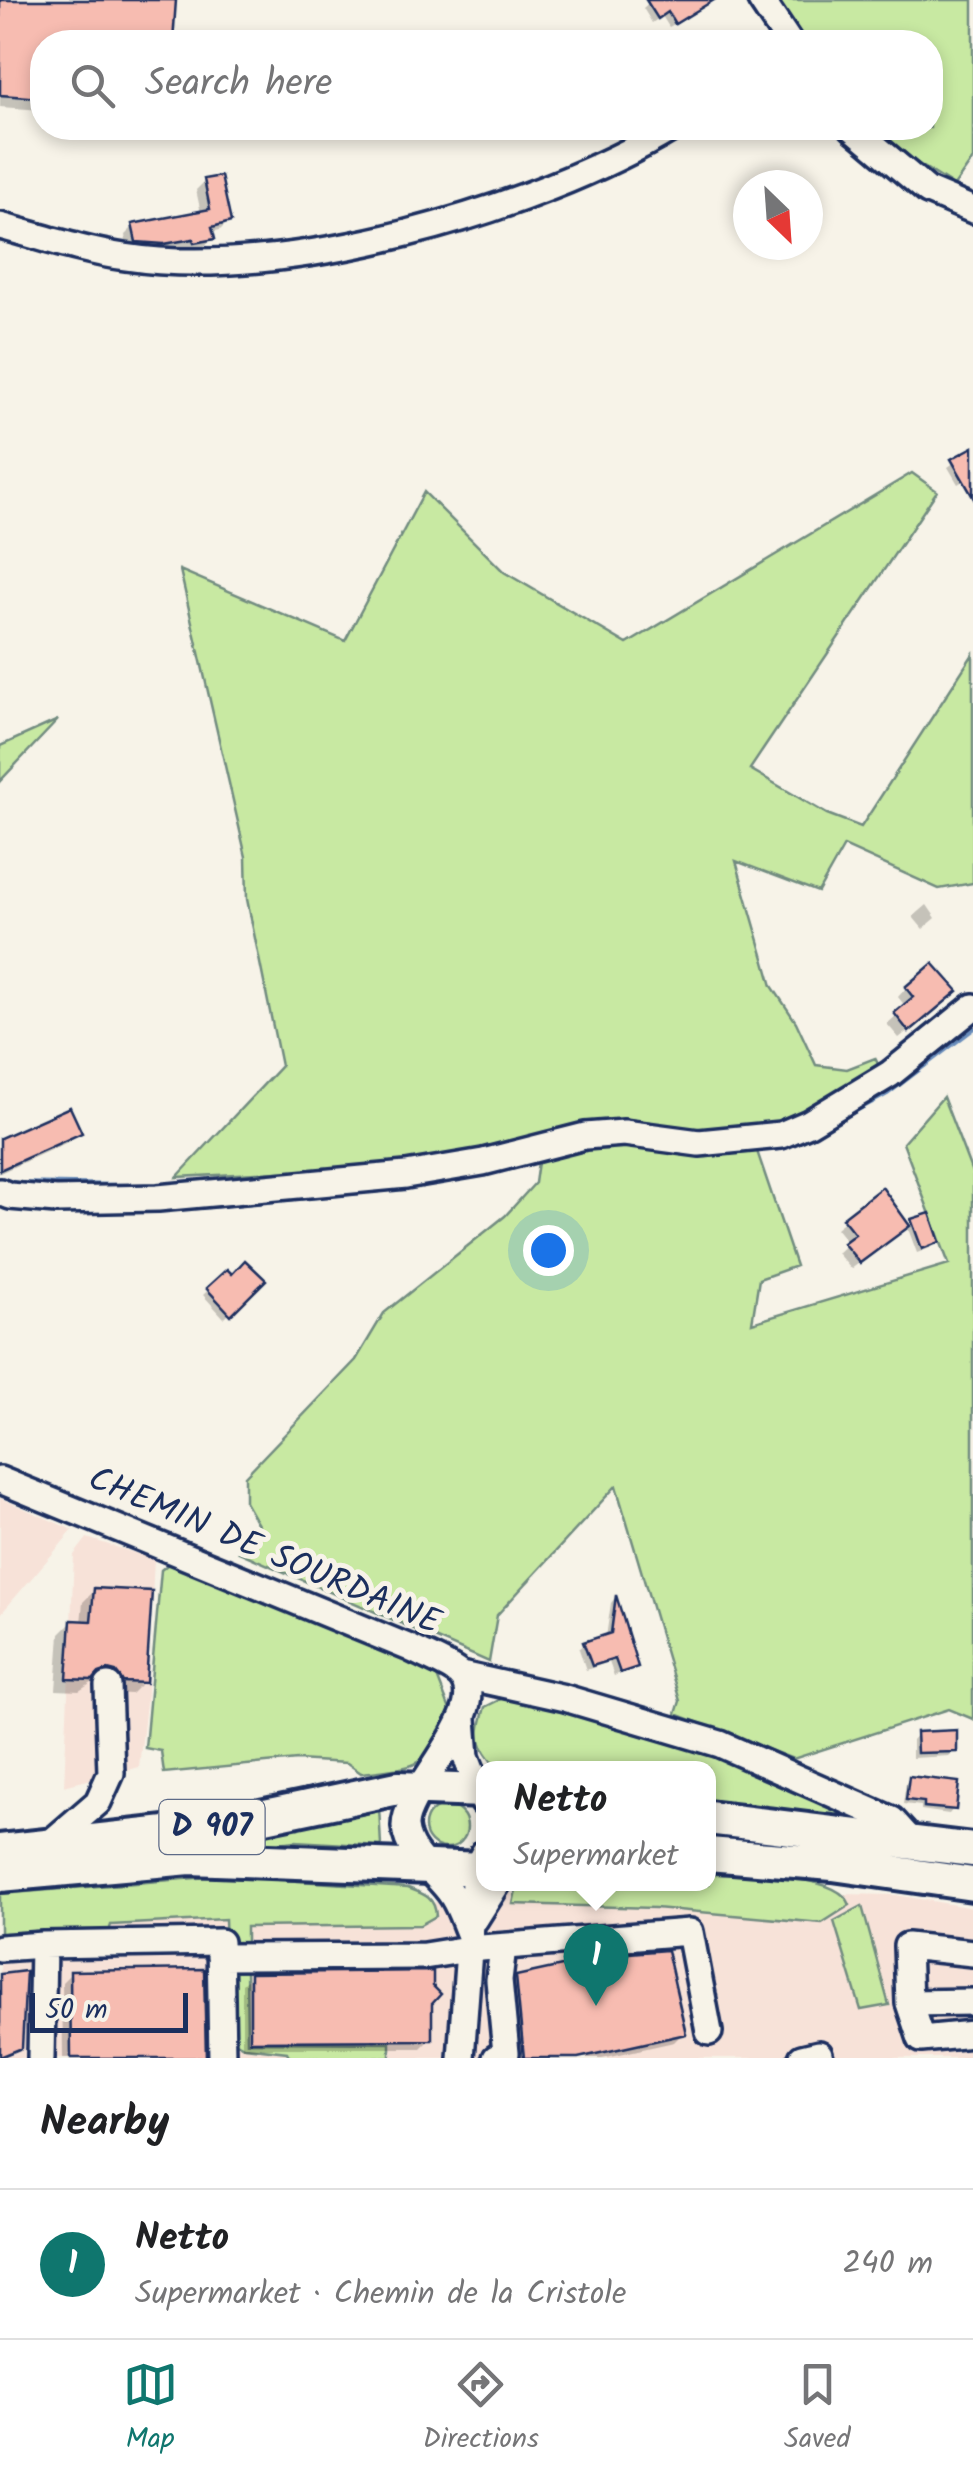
<!DOCTYPE html>
<meta charset="utf-8">
<style>
body{margin:0;font-family:Kalam,sans-serif;background:#f6f6f6;color:#202124}
.compass{position:absolute;left:733px;top:170px;width:90px;height:90px;border-radius:50%;background:#fff;box-shadow:0 5px 15px #0003;rotate:155deg}
.scale{position:absolute;left:30px;bottom:25px;width:158px;box-sizing:border-box;padding-left:10px;border:5px solid #1b2f5e;border-top:0;font-size:28px;line-height:35px;white-space:nowrap;color:#1b2f5e;-webkit-text-stroke:8px #f7f3e8;paint-order:stroke}
.you{position:absolute;left:548px;top:1250px;width:35px;height:35px;margin:-25px;border:8px solid #fff;border-radius:50%;background:#1a73e8;box-shadow:0 0 0 15px #1a73e833}
.badge{display:grid;place-items:center;width:65px;height:65px;border-radius:50%;background:#0f766e;color:#fff;font-size:32px;font-weight:700}
.pin{position:absolute;translate:-50% -82px;filter:drop-shadow(0 2px 5px #0008)}
.pin::after{content:'';position:absolute;top:52px;width:35px;height:30px;background:inherit;clip-path:polygon(0 0,100% 0,50% 100%)}
.popup{position:absolute;left:476px;top:1761px;width:240px;height:130px;box-sizing:border-box;display:grid;place-content:center;border-radius:20px;background:#fff;filter:drop-shadow(0 2px 8px #0005);font-size:32px;white-space:nowrap;color:#757577}
.popup b{font-size:38px;color:#202124}
.popup::after{content:'';position:absolute;left:50%;top:100%;margin-left:-20px;border:20px solid transparent;border-top-color:#fff}
.list{margin:0;padding:0;list-style:none}
h2{display:flex;justify-content:space-between;align-items:center;height:130px;margin:0;padding:0 40px;font-size:42px}
h2 small{font-size:32px;font-weight:400;color:#757577}
.list li{display:grid;grid-template-columns:65px 1fr auto;gap:30px;align-items:center;box-sizing:border-box;height:150px;padding:0 40px;border-top:2px solid #e0e0e0}
.list b{display:block;font-size:38px;white-space:nowrap}
.list p{margin:0;font-size:32px;white-space:nowrap;color:#757577}
.list em{font-size:32px;font-style:normal;color:#757577}
.icon{flex:none;width:55px;height:55px;fill:none;stroke:currentColor;stroke-width:2;stroke-linecap:round;stroke-linejoin:round}
.map{position:relative;flex:none;width:973px;height:2058px;overflow:hidden}
.search{position:absolute;background:#fff;box-shadow:0 5px 15px #0003;left:30px;right:30px;top:30px;height:110px;display:flex;align-items:center;gap:25px;box-sizing:border-box;padding:0 35px;border-radius:40px;color:#757577;font-size:38px}
.sheet{height:280px;background:#fff}
nav{display:flex;justify-content:space-around;align-items:center;box-sizing:border-box;height:140px;border-top:2px solid #e0e0e0;background:#fff;font-size:28px;color:#757577}
nav a{display:grid;justify-items:center;gap:5px}
nav .on{color:#0f766e}
.map>svg:first-child{display:block}
</style>
<div class="map">
<svg width="973" height="2058" viewBox="0 0 973 2058">
<rect width="100%" height="100%" fill="#f7f3e8"/>
<filter id="ink" filterUnits="userSpaceOnUse"><feTurbulence type="fractalNoise" baseFrequency=".01" numOctaves="2"/><feDisplacementMap in="SourceGraphic" scale="20" xChannelSelector="R" yChannelSelector="G"/><feConvolveMatrix kernelMatrix="1 2 1 2 8 2 1 2 1" color-interpolation-filters="sRGB"/></filter>
<g filter="url(#ink)">
<!-- built -->
<path fill="#f7e2d8" d="M0 1498 73 1530 0 1615Z
M87 1538 154 1559 147 1694 139 1767 64 1786 74 1555Z
M551 1889 896 1895 973 1908V2058H0V1928L419 1904Z"/>
<!-- green -->
<path fill="#c8e9a2" stroke="#728c80" stroke-width="2.5" d="M777 0H973V159L954 186 895 149 872 128H930V42H805Z
M912 473 937 491 750 769 827 814 861 827 973 654V883L939 889 844 846 818 892 736 861 772 986 796 1022 816 1065 847 1069 875 1058 882 1072 809 1113 768 1128 444 1164 177 1177 281 1066 247 899 246 857 180 570 345 641 424 492 504 572 627 644Z
M58 720 0 781V746Z
M943 1097 973 1175V1719L949 1709 793 1759 676 1714 680 1701 616 1486 497 1615 489 1662 239 1552 261 1530 245 1502V1476L356 1360 384 1313 505 1216 535 1183 539 1155 616 1146 706 1157 757 1151 796 1266 759 1279 752 1323 949 1264 903 1143Z
M173 1560 436 1674 450 1710C426 1770 423 1766 361 1773L347 1763 297 1760 164 1773 161 1751 145 1748 161 1570Z
M513 1693 694 1744 871 1824 709 1801 708 1768H497C476 1743 476 1739 485 1707Z
M379 1806 381 1846 295 1841 252 1846 193 1845Z
M425 1827a21 21 0 1 1 42 0a21 21 0 1 1-42 0Z
M709 1874C740 1875 839 1872 850 1905L822 1923 655 1908 513 1904 516 1890 536 1884H708Z
M221 1876 408 1888C424 1894 435 1897 436 1916L420 1925 246 1927V1945H226L225 1919 111 1925 107 1938H0V1894Z
M862 1906 889 2005 861 2010 834 1921Z
M233 1969H246L247 2042 390 2043V2058H290L287 2052 245 2047 228 2037Z"/>
<!-- shadow -->
<path fill="#0003" d="M0 0H173L170 42H42V110L0 107Z
M652 0H705L701 8 669 27 662 16 652 23 643 8Z
M205 181 229 221 220 230 211 232 212 238 204 247 186 250 185 246 154 252 127 250 125 235 134 226 201 213 196 190Z
M973 450V475L958 484 948 467Z
M927 905 936 918 923 929 913 917Z
M906 988 946 1000 899 1038 887 1024 906 1007 898 997Z
M79 1133 70 1141 0 1173V1141Z
M882 1191 899 1234 851 1269 837 1253 848 1243 836 1228Z
M913 1221 937 1242 932 1247 917 1253 907 1226Z
M227 1273 231 1278 262 1280 224 1318 203 1295Z
M95 1590 143 1682 131 1694 111 1693 105 1684 95 1681 79 1691 56 1690 60 1634 72 1622 81 1623 83 1602Z
M614 1599 635 1666 614 1676 609 1662 586 1670 579 1649 585 1644 606 1637 611 1603Z
M917 1734 955 1750 949 1756 912 1758V1740Z
M910 1778 953 1809 949 1814 921 1810V1806L903 1804 906 1783Z
M71 1973 203 2058H63L62 1982Z
M251 1976 431 1987 430 2039 421 2048H242V1984Z
M517 1978 683 2033 674 2042 602 2058H516L508 1987Z"/>
<g fill="none" stroke-linecap="round" stroke-linejoin="round">
<!-- stream -->
<path stroke="#6b8ebc" stroke-width="6" d="M837 1120 887 1093 973 1028
M1 1180 17 1184 128 1186
M199 1207 360 1192"/>
</g>
<!-- building -->
<path fill="#f7bcb1" stroke="#1b2f5e" stroke-width="2.5" d="M0 0H176L173 42H42V98L0 95Z
M646 0H714L675 24 668 12 658 19Z
M221 176 231 222 212 227 215 239 194 243 193 239 164 244 136 242 132 224 210 209 204 179Z
M973 447V497L951 459Z
M933 963 958 991 909 1032 894 1013 913 997 905 987Z
M70 1107 82 1133 0 1170V1138Z
M882 1187 910 1226 860 1263 843 1243 855 1234 842 1218Z
M930 1213 940 1242 922 1249 911 1219Z
M245 1260 266 1280 231 1315 206 1288 227 1269 232 1274Z
M94 1588 152 1591 146 1683 123 1682 116 1672 108 1670 99 1673 93 1680 67 1679 71 1620 91 1621Z
M616 1595 638 1667 620 1673 615 1659 592 1666 583 1642 611 1633Z
M957 1730V1752L917 1753 916 1732Z
M909 1776 959 1782 956 1810 924 1807V1802L906 1800Z
M667 1950 686 2034 578 2058H524L516 1976 585 1961 584 1957 591 1956Z
M204 1969 206 2058H71L70 1971Z
M26 1971 22 2048 0 2057V1974Z
M433 1971V1986L441 1994 432 2004V2040L250 2041V1973Z"/>
<g fill="none" stroke-linecap="round" stroke-linejoin="round">
<defs>
<path id="minor" d="M761 0 789 42
M853 128 928 191 973 210
M0 226C41 237 83 251 125 257 286 282 534 211 672 128
M0 1192 10 1196 56 1200 158 1198 406 1175 483 1162 585 1136 624 1133 699 1143 781 1135 809 1123 890 1074 973 1007
M0 1480 410 1648C425 1656 445 1663 458 1673 498 1706 403 1790 405 1827 408 1857 439 1874 453 1897 460 1908 464 1921 469 1933
M461 1675 565 1698 720 1744 892 1820 913 1843
M463 1719 466 1757 484 1803
M47 1846 98 1802 111 1773 108 1686
M475 1919 497 1884
M43 1945 220 1942 222 2058
M0 1948 43 1945 41 2058
M973 1953 907 1946 909 2003 921 2039 973 2034
M220 1957 424 1956 468 1949 690 1932 709 2032
M909 2003 973 2002
M461 2058 475 1870 484 1853
M496 2058 506 2053 499 1980 503 1947
M802 2058 819 2054 820 2058"/>
<path id="major" d="M708 1818 973 1850
M0 1851 203 1829 398 1788 484 1791
M708 1854 833 1864 973 1884
M0 1875 190 1858 484 1869"/>
</defs>
<!-- minor casing -->
<use href="#minor" stroke="#1b2f5e" stroke-width="32"/>
<!-- major casing -->
<use href="#major" stroke="#1b2f5e" stroke-width="40"/>
<!-- minor -->
<use href="#minor" stroke="#f7f3e8" stroke-width="25"/>
<!-- major -->
<use href="#major" stroke="#f7f3e8" stroke-width="32"/>
</g>
</g>
<g text-anchor="middle" dominant-baseline="central" stroke-width="10" stroke-linejoin="round" paint-order="stroke">
<!-- shield labels -->
<rect fill="#f7f3e8" stroke="#5d6a87" stroke-width="2.5" x="159.5" y="1800" width="105" height="54" rx="8"/>
<g font-size="32" font-weight="bold" fill="#1b2f5e">
<text x="212" y="1827">D 907</text>
</g>
<!-- street labels -->
<g font-size="35" fill="#1b2f5e" stroke="#f7f3e8">
<text transform="translate(264 1552) rotate(23)">CHEMIN DE SOURDAINE</text>
</g>
</g>
</svg>
<svg class="compass" viewBox="-18 -18 36 36"><path d="M0-13l5 13h-10z" fill="#e53935"/><path d="M0 13l5-13h-10z" fill="#757577"/></svg>
<div class="scale">50 m</div>
<div class="you"></div>
<div class="pin badge" style="left:596px;top:2006px">1</div>
<div class="popup"><b>Netto</b>Supermarket</div>
<div class="search"><svg class="icon" aria-label="search" viewBox="0 0 24 24"><circle cx="10" cy="10" r="6"/><path d="M15 15l6 6"/></svg>Search here</div>
</div>
<section class="sheet">
<h2>Nearby<small></small></h2>
<ul class="list">
<li><span class="badge">1</span><div><b>Netto</b><p>Supermarket · Chemin de la Cristole</p></div><em>240 m</em></li>
</ul>
</section>
<nav>
<a class="on"><svg class="icon" aria-label="map" viewBox="0 0 24 24"><path d="M3 6l6-2 6 2 6-2v14l-6 2-6-2-6 2zM9 4v14M15 6v14"/></svg>Map</a>
<a><svg class="icon" aria-label="directions" viewBox="0 0 24 24"><path d="M12 3l9 9-9 9-9-9zM9 14v-3h6M13 9l2 2-2 2"/></svg>Directions</a>
<a><svg class="icon" aria-label="saved" viewBox="0 0 24 24"><path d="M7 4h10v16l-5-4-5 4z"/></svg>Saved</a>
</nav>
